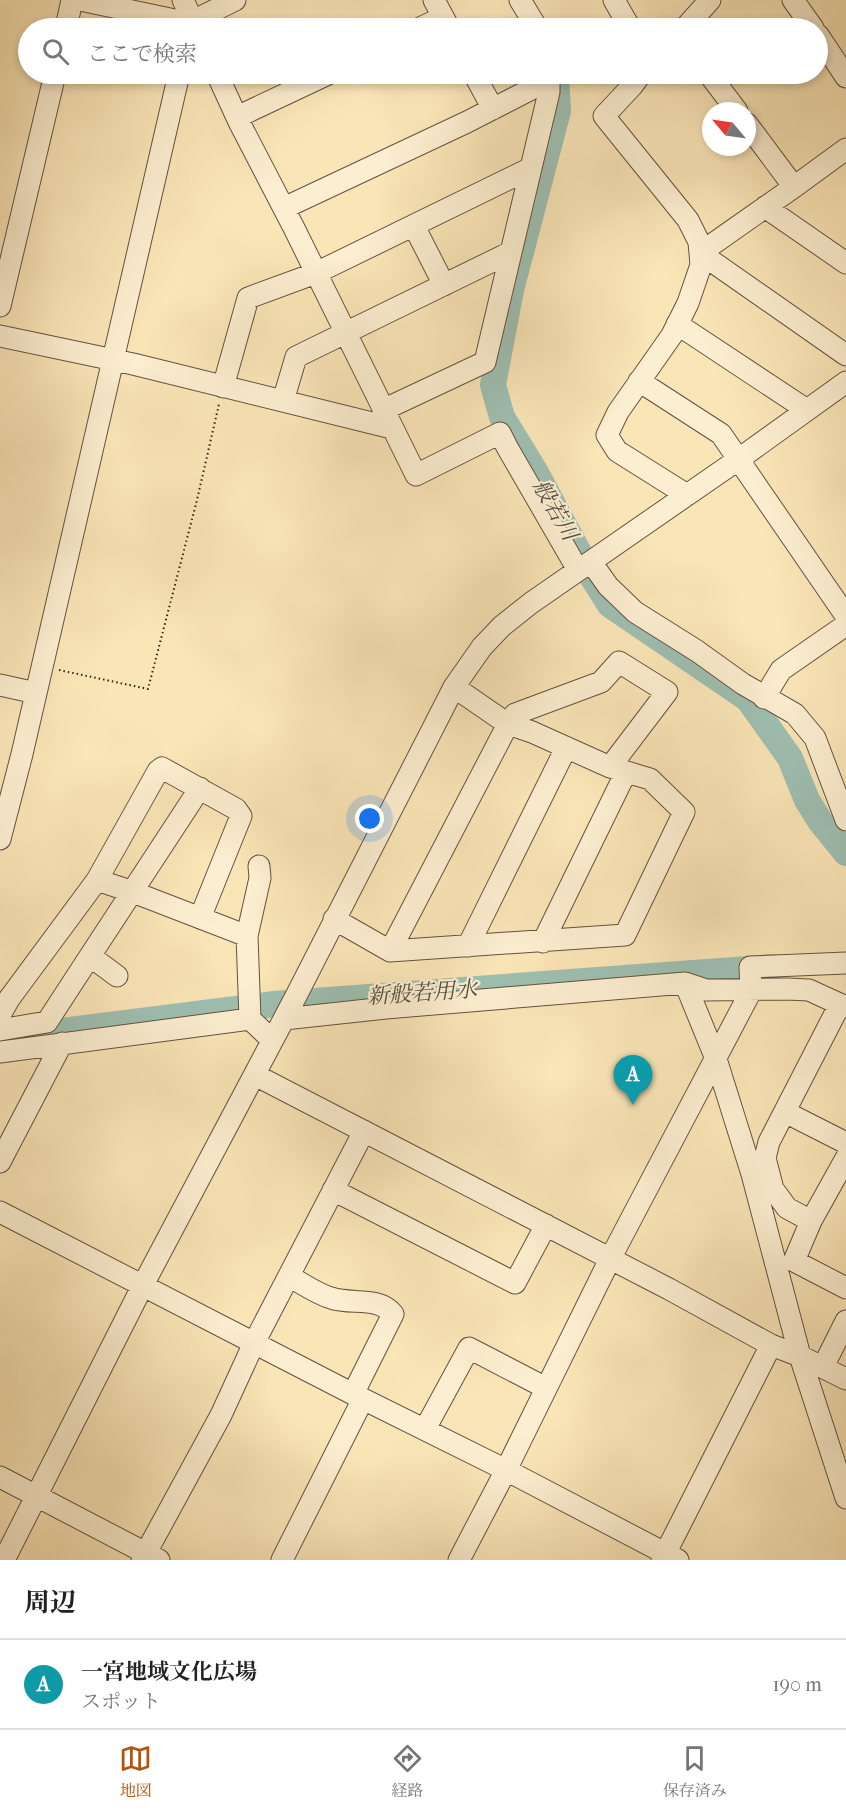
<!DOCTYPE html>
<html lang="ja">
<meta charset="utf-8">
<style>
body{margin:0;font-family:"IM FELL French Canon","Noto Serif JP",serif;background:#f2f2f2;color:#222}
.compass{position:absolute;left:702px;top:102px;width:54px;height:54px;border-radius:50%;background:#fff;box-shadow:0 3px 9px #0003;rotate:299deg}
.you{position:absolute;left:370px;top:819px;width:21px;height:21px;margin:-15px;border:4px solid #fff;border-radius:50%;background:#1a73e8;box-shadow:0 0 0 9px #1a73e833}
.badge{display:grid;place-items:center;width:39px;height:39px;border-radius:50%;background:#b45309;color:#fff;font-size:20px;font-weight:700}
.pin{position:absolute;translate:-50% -50px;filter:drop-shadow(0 2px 3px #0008)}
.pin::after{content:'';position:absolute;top:32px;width:21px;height:18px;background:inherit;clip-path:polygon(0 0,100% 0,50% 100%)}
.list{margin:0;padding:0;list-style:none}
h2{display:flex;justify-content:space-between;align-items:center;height:78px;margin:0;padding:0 24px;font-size:26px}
h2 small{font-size:20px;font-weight:400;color:#767676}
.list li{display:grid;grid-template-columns:39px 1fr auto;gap:18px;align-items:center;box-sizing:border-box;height:90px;padding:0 24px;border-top:2px solid #e0e0e0}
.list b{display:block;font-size:22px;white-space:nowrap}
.list p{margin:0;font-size:20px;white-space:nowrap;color:#767676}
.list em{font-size:20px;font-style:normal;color:#767676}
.icon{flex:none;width:33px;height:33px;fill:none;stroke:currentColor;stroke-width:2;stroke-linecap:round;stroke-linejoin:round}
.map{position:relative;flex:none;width:846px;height:1560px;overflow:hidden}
.search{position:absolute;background:#fff;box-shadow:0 3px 9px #0003;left:18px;right:18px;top:18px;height:66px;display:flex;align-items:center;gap:15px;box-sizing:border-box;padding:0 21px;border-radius:33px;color:#767676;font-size:22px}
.sheet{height:168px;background:#fff}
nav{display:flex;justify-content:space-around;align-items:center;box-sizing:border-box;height:84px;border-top:2px solid #e0e0e0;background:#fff;font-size:16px;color:#767676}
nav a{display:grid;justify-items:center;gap:3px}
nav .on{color:#b45309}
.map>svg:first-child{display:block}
</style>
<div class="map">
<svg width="846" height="1560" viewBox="0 0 846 1560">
<rect width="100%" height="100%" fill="#fae5b7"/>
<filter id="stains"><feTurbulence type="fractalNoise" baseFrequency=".00333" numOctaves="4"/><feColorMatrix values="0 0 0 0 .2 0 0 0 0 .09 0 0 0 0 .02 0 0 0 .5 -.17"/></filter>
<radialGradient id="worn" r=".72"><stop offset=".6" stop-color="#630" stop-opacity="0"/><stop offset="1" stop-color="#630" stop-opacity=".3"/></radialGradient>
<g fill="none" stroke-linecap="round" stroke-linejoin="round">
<!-- river -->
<path stroke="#9ebfb2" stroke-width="26" d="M556 74 558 111 511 290 493 385 502 417 535 471 591 575 610 605 748 699 790 758 807 800 820 821 846 853
M6 1038 274 1004 773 967"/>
<defs>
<path id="minor" d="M80 0 189 23 235 0
M183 0 196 28
M434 0 449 28
M520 0 537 28
M614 0 630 28
M793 0 813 28
M66 28 72 0
M420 28 443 17
M685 28 710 0
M818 35 846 77
M217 74 239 122 294 228 416 475 500 433 507 447 578 570
M474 74 493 109
M641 74 632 86 604 116 688 220 699 242 701 265 688 303 672 335 618 412 607 435 617 451 687 495
M709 74 737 111
M237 117 328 74
M747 124 794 187
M846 149 794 187 700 253 846 355
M765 207 846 263
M284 208 467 122 549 80
M414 226 444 285
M0 306 55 74
M677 324 807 410
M0 336 133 364 392 428
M639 381 721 434 846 616
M223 387 248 298 316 273 531 168
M283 401 296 357 511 252
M383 410 485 362 549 92V74
M591 562 608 586 635 612 697 651 743 684 795 714 815 738 846 820
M0 685 36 693
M764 698 781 670 846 625
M0 839 22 754 179 74
M97 880 133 892 247 936
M334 919 390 951 625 935 684 812 650 779 610 767 532 732 508 724 454 687
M543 942 626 772
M468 946 566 748
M390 951 508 724 515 714 601 682 619 662 667 692 610 767
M90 956 200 788
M685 983 716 1059 752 1174 800 1356 846 1498
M0 1015 9 999 97 880 158 771 162 768 236 809 241 816 200 918
M250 1019 247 936 260 878 259 866
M284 1019 386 1008 685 983 706 990 787 989 809 990 846 1007
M0 1030 47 1022 90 956 117 976
M0 1052 250 1019 272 1040
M255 1075 669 1289 771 1345 800 1356 846 1379
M785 1112 846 1143
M846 1158 811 1221 794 1261 846 1288
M0 1162 62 1043
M333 1190 515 1283 546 1225
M0 1212 353 1394 506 1470 678 1560
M811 1221 787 1208 773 1189 765 1158 769 1142 840 1004
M289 1276C303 1284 317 1294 331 1298 352 1305 378 1296 393 1314L353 1394
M823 1367 846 1321
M425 1429 469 1348 546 1388
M0 1477 159 1560
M4 1560 143 1285 295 998 454 687 482 647 502 626 531 603 739 459 846 382
M142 1560 221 1415 254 1343 364 1131
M282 1560 363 1399
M459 1560 506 1470 610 1259 751 991 750 967 846 963
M662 1560 771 1345"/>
</defs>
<!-- minor casing -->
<use href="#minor" stroke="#635240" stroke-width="23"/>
<!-- path -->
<path stroke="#312118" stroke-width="2" stroke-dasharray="1.5 3" stroke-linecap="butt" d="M59 670 148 689 197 500 219 404"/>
<!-- minor -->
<use href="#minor" stroke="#fceed0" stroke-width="21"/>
</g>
<g text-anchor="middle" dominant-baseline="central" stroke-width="4.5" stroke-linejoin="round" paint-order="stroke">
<!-- water labels -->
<g font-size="22" font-style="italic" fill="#525046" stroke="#fceed0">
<text transform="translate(555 510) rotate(60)">般若川</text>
<text transform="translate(422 993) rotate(-4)">新般若用水</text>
</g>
</g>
<rect width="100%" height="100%" filter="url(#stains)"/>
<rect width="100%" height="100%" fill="url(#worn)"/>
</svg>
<svg class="compass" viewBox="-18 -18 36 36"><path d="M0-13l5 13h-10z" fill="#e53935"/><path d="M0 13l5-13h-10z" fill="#767676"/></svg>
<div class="you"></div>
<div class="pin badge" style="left:633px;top:1105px;background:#0f9aa8">A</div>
<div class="search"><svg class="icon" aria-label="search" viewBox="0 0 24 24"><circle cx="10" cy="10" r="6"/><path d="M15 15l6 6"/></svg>ここで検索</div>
</div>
<section class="sheet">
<h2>周辺<small></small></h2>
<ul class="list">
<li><span class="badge" style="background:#0f9aa8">A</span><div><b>一宮地域文化広場</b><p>スポット</p></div><em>190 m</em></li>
</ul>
</section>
<nav>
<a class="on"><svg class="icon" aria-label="map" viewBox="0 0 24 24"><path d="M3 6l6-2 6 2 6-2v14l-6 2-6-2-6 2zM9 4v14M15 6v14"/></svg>地図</a>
<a><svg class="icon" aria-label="directions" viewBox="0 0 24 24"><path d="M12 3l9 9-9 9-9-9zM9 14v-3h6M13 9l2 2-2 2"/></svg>経路</a>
<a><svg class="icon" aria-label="saved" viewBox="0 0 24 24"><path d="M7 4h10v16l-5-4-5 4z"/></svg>保存済み</a>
</nav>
